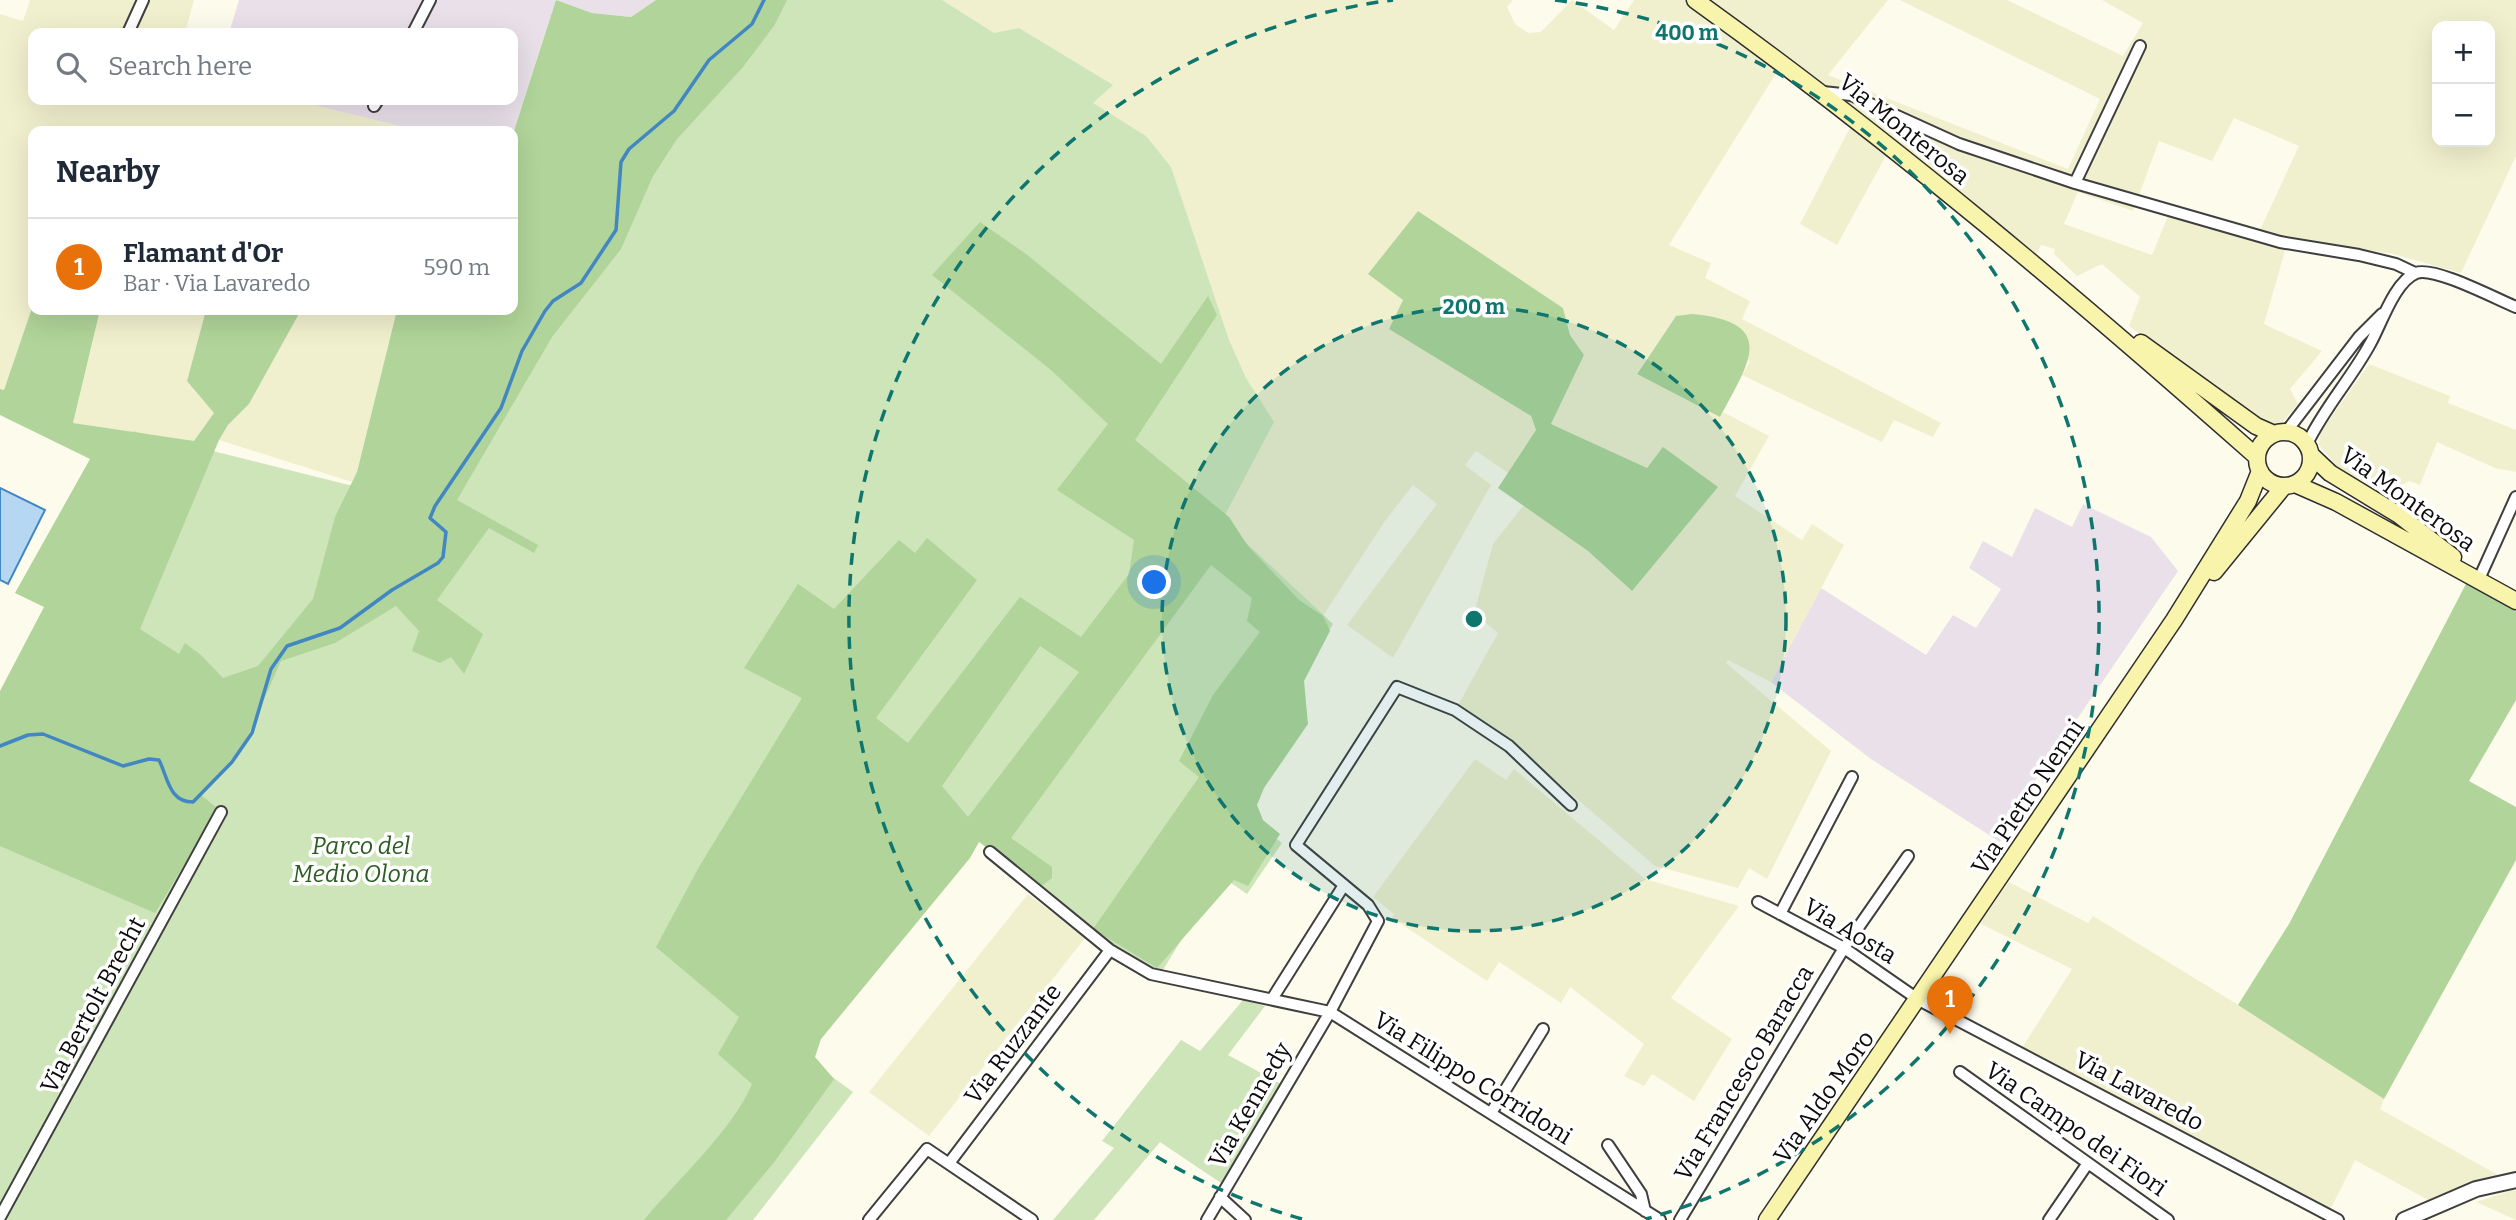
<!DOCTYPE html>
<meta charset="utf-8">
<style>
body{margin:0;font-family:Bitter,serif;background:#f6f6f7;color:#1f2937}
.controls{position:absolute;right:21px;top:21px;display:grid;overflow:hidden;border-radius:14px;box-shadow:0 7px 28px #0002}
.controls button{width:63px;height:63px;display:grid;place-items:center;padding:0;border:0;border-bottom:2px solid #e0e1e3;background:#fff;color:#1f2937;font:35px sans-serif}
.you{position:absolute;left:1155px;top:583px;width:24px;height:24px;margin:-18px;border:5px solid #fff;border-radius:50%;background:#1a73e8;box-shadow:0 0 0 10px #1a73e833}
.badge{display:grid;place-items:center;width:46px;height:46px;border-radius:50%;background:#b0312f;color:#fff;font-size:23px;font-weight:700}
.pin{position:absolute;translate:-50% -58px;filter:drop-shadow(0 2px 4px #0008)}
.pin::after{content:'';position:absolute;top:37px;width:24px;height:21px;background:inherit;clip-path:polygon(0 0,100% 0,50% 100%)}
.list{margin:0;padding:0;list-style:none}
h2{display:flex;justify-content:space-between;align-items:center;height:91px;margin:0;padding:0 28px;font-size:30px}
h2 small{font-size:23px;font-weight:400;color:#747a83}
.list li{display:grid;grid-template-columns:46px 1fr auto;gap:21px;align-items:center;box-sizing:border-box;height:98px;padding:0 28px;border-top:2px solid #e0e1e3}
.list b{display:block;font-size:26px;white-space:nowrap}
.list p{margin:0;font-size:23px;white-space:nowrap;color:#747a83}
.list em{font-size:23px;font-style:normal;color:#747a83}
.icon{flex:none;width:38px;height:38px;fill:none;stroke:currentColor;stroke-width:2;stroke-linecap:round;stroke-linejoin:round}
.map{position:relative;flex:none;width:2516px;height:1220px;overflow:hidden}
.search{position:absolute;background:#fff;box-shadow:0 7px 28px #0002;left:28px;top:28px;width:490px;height:77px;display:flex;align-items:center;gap:18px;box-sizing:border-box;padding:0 24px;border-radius:14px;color:#747a83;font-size:26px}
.panel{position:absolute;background:#fff;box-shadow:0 7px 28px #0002;left:28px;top:126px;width:490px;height:189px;border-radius:14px}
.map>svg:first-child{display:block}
</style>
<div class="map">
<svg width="2516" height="1220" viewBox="0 0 2516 1220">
<rect width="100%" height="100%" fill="#fdfbec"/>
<!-- industrial -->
<path fill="#e9e0ea" d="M239 0H656L631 17 592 13 556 0 513 134V131H420L292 100H513V33H229Z
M2083 504 2151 537 2178 571 2015 810 2000 842 1871 759 1771 682 1821 588 1926 655 1953 615 1976 628 2001 589 1969 568 1983 541 2012 557 2035 508 2072 527Z"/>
<!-- farmland -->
<path fill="#f1f0ce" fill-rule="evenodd" d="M30 0H194L185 33H33V100H292L420 131H33V305L4 390 0 389V14L23 21Z
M787 0H1513L1507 7 1515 24 1528 33 1541 32 1572 0 1614 30 1634 0H1888L1828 75 2068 169 2100 99 1900 0H2007L2123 56 2143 23 2102 0H2516V156L2461 273 2393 254 2289 237 2264 324 2322 351 2290 389 2298 404 2281 424 2269 425 2252 417 2129 326 2140 297 2102 264 2077 276 2054 254 2055 249 2041 245 2036 255 1894 141 1837 245 1800 224 1857 114 1785 59 1669 245 1711 263 1705 278 1750 301 1742 319 1941 423 1933 437 1894 420 1882 442 1742 375 1750 362 1676 316 1637 373 1721 416 1723 412 1769 436 1735 496 1802 540 1812 524 1844 545 1771 682 1728 660 1726 663 1831 751 1767 879 1749 868 1738 888 1655 866 1512 743 1458 705 1498 633 1474 613 1493 544 1523 506 1588 551 1632 591 1664 447 1647 468 1551 424 1584 355 1570 335 1563 308 1418 211 1369 274 1403 300 1389 329 1531 416 1536 430 1508 473 1476 451 1465 465 1491 485 1393 658 1347 625 1437 504 1413 485 1385 521 1323 616 1299 600 1248 546 1229 517 677 139ZM2437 26H2490V142H2437ZM2234 118 2299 146 2260 230 2172 206 2152 255 2064 224 2078 192 2133 211 2159 141 2212 161Z
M100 310H206L187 381 215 413 194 442 73 423Z
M301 310H397L357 472 352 482 219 440 228 425 249 404Z
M2369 364 2450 396 2448 403 2516 430V472L2495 468 2437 442 2420 485 2410 481 2385 493 2338 468 2319 445 2320 433Z
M1475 759 1506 780 1514 769 1645 879 1739 906 1671 998 1732 1039 1694 1101 1652 1074 1644 1086 1624 1076 1644 1044 1570 987 1561 1003 1499 962 1487 981 1392 918 1394 914 1373 897Z
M2009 882 2088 923 2093 916 2276 1028 2384 1099 2380 1109 2498 1175 2430 1201 2355 1160 2330 1210 2022 1048 2072 969 1979 923Z
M1028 894 1085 938 929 1136 869 1092Z
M2516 1189V1220L2476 1202 2507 1192Z"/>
<!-- green -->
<path fill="#cde5b9" d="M766 0H942L994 33 1019 28 1113 85 1093 103 1146 136 1171 167 1229 340 1246 378 1274 422 1225 515 1226 524 1333 624 1227 798 1282 843 1247 894 1221 876 1161 973 1118 950 1094 932 982 834 802 1055 853 1092 753 1220H0V700L133 431 437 507 620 219Z
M1243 1000 1265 1006 1228 1055 1281 1084 1221 1183 1160 1142 1094 1220H1053L1114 1148 1102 1141 1181 1040 1200 1051Z"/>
<!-- forest -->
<path fill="#b0d499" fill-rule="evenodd" d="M556 0 592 13 631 17 656 0H787L774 26 743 67 677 139 653 176 621 249 552 337 457 500 538 545 534 553 489 528 437 600 483 634 464 674 451 657 440 663 412 651 419 631 396 606 335 643 281 661 243 747 200 794 218 809 155 913 0 846V691L44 607 15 593 90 459 0 415V389L4 390 33 305V310H100L73 423 194 441 214 413 187 381 206 310H301L249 404 228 425 219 440 140 629 179 654 185 643 202 656 223 678 258 666 313 599 335 517 357 472 397 310H513V134Z
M1418 211 1563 308 1570 335 1584 355 1551 424 1647 468 1663 447 1718 487 1632 591 1588 551 1498 488 1536 430 1531 416 1389 329 1403 300 1368 274Z
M980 222 1026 254 1161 364 1208 296 1217 315 1135 440 1229 517 1248 546 1299 600 1323 616 1330 631 1304 681 1308 724 1264 788 1257 805 1263 820 1280 834 1248 886 1234 880 1157 968 1093 929 1199 777 1179 761 1213 695 1260 632 1247 621 1252 598 1211 565 1011 838 1052 867V878L1040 887 979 842 970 858 821 1039 815 1057 834 1079 775 1161 726 1220H644C676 1181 733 1130 752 1084L718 1054 739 1017 656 947 699 867 802 698 744 668 798 584 834 609 899 540 915 553 927 538 977 580 876 718 908 743 1020 597 1081 637 1129 574 1134 540 1057 490 1108 424 1051 370 932 275ZM1040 646 1079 672 968 817 942 786Z
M1692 314C1779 322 1749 363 1720 417L1637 374 1676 316Z
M2467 582 2516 611V700L2469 781 2516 807V860L2384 1099 2238 1005 2289 924Z"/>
<!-- water -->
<path fill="#b5d7f1" stroke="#4287c2" stroke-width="2" d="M0 488 45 510 8 584 0 580Z"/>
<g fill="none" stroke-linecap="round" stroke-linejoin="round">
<!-- stream -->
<path stroke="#4287c2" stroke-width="3.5" d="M0 746 28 735 43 734 123 766 149 759 159 760C168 778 169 802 193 802L232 762 252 733 271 669 287 646 340 628 392 590 438 563 443 557 446 532 430 518 435 506 501 408 522 351 545 311 553 301 581 283 616 230 621 162 629 149 674 111 709 60 752 24 764 0"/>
<defs>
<path id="minor" d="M128 33 143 0
M413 33 430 0
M1823 92 1851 95 1959 144 2075 183 2280 242 2359 255 2396 264 2415 273
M374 106 378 100
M2075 183 2140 46
M2286 432 2359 337 2382 314
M2307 444C2324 408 2351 379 2370 344 2381 325 2394 282 2416 273 2434 266 2496 299 2516 307
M2479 579 2516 497
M990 852 1110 950 1151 974 1330 1012 1660 1220
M1758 902 1844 948 1919 1000 2338 1220
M1780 914 1852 777
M1272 999 1344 885
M1960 1072 2168 1220
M1491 1113 1543 1029
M1608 1145 1641 1194 1645 1211
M950 1162 1110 950
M1220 1197 1245 1220
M0 1217 221 812
M869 1220 927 1149 1032 1220
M1207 1220 1330 1012 1378 921 1368 905 1296 845 1397 687 1455 710 1509 746 1571 805
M1680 1220 1844 948 1908 856
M2049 1220 2088 1163"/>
<path id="tertiary" d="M2404 1220 2476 1189 2516 1180"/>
<path id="secondary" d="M1695 0C1892 141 2076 297 2257 457
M2141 343 2256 426 2274 434
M2257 459a27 27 0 1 1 54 0a27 27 0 1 1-54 0Z
M2311 455 2330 473 2399 515 2453 557
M2295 484 2336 502 2516 601
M2214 572 2284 486
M1767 1220 2174 620 2248 501 2260 471"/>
</defs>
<!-- minor casing -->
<use href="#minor" stroke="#3f3f3f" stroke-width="14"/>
<!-- tertiary casing -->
<use href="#tertiary" stroke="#3f3f3f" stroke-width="18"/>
<!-- secondary casing -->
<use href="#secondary" stroke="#2e2e2e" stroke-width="19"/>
<!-- minor -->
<use href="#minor" stroke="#fff" stroke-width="10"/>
<!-- tertiary -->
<use href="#tertiary" stroke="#fff" stroke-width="14"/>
<!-- secondary -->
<use href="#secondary" stroke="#f8f4ac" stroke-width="16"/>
</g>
<!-- distance rings -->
<circle cx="1474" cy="619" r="312" fill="#0f766e" fill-opacity=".12"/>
<g fill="none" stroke="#0f766e" stroke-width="3.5" stroke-dasharray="12 9">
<circle cx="1474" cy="619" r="312"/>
<path d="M1302 1219A624 624 0 0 1 1393 0M1555 0A624 624 0 0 1 1646 1219"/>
</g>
<g text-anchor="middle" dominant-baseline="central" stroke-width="7" stroke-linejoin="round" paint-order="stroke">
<!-- street labels -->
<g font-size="24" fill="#0c0c0c" stroke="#fff">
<text transform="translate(1904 129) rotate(39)">Via Monterosa</text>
<text transform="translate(2408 499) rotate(36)">Via Monterosa</text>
<text transform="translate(2028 797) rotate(-56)">Via Pietro Nenni</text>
<text transform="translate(1850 931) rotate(31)">Via Aosta</text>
<text transform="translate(93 1005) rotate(-62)">Via Bertolt Brecht</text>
<text transform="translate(1013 1044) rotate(-53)">Via Ruzzante</text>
<text transform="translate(1744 1073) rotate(-59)">Via Francesco Baracca</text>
<text transform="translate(1473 1078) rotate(32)">Via Filippo Corridoni</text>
<text transform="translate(2139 1091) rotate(28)">Via Lavaredo</text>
<text transform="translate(1824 1097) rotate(-55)">Via Aldo Moro</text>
<text transform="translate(1250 1105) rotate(-60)">Via Kennedy</text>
<text transform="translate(2076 1129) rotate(35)">Via Campo dei Fiori</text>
</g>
<!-- park labels -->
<g font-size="24" font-style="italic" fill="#2b5d22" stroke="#fff">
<text x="361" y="846">Parco del<tspan x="361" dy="28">Medio Olona</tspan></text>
</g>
</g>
<circle cx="1474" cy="619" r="10" fill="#0f766e" stroke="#fff" stroke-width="3.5"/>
<g font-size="21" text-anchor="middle" font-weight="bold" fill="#0f766e" stroke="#fff" stroke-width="7" stroke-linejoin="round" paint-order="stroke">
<text x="1687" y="40">400 m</text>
<text x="1474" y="314">200 m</text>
</g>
</svg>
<div class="controls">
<button>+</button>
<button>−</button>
</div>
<div class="you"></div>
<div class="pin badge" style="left:1950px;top:1034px;background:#e8710a">1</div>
<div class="search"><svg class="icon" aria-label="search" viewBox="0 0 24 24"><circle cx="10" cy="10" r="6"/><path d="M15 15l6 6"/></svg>Search here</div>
<section class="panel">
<h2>Nearby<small></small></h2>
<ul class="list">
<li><span class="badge" style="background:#e8710a">1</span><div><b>Flamant d'Or</b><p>Bar · Via Lavaredo</p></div><em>590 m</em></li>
</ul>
</section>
</div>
